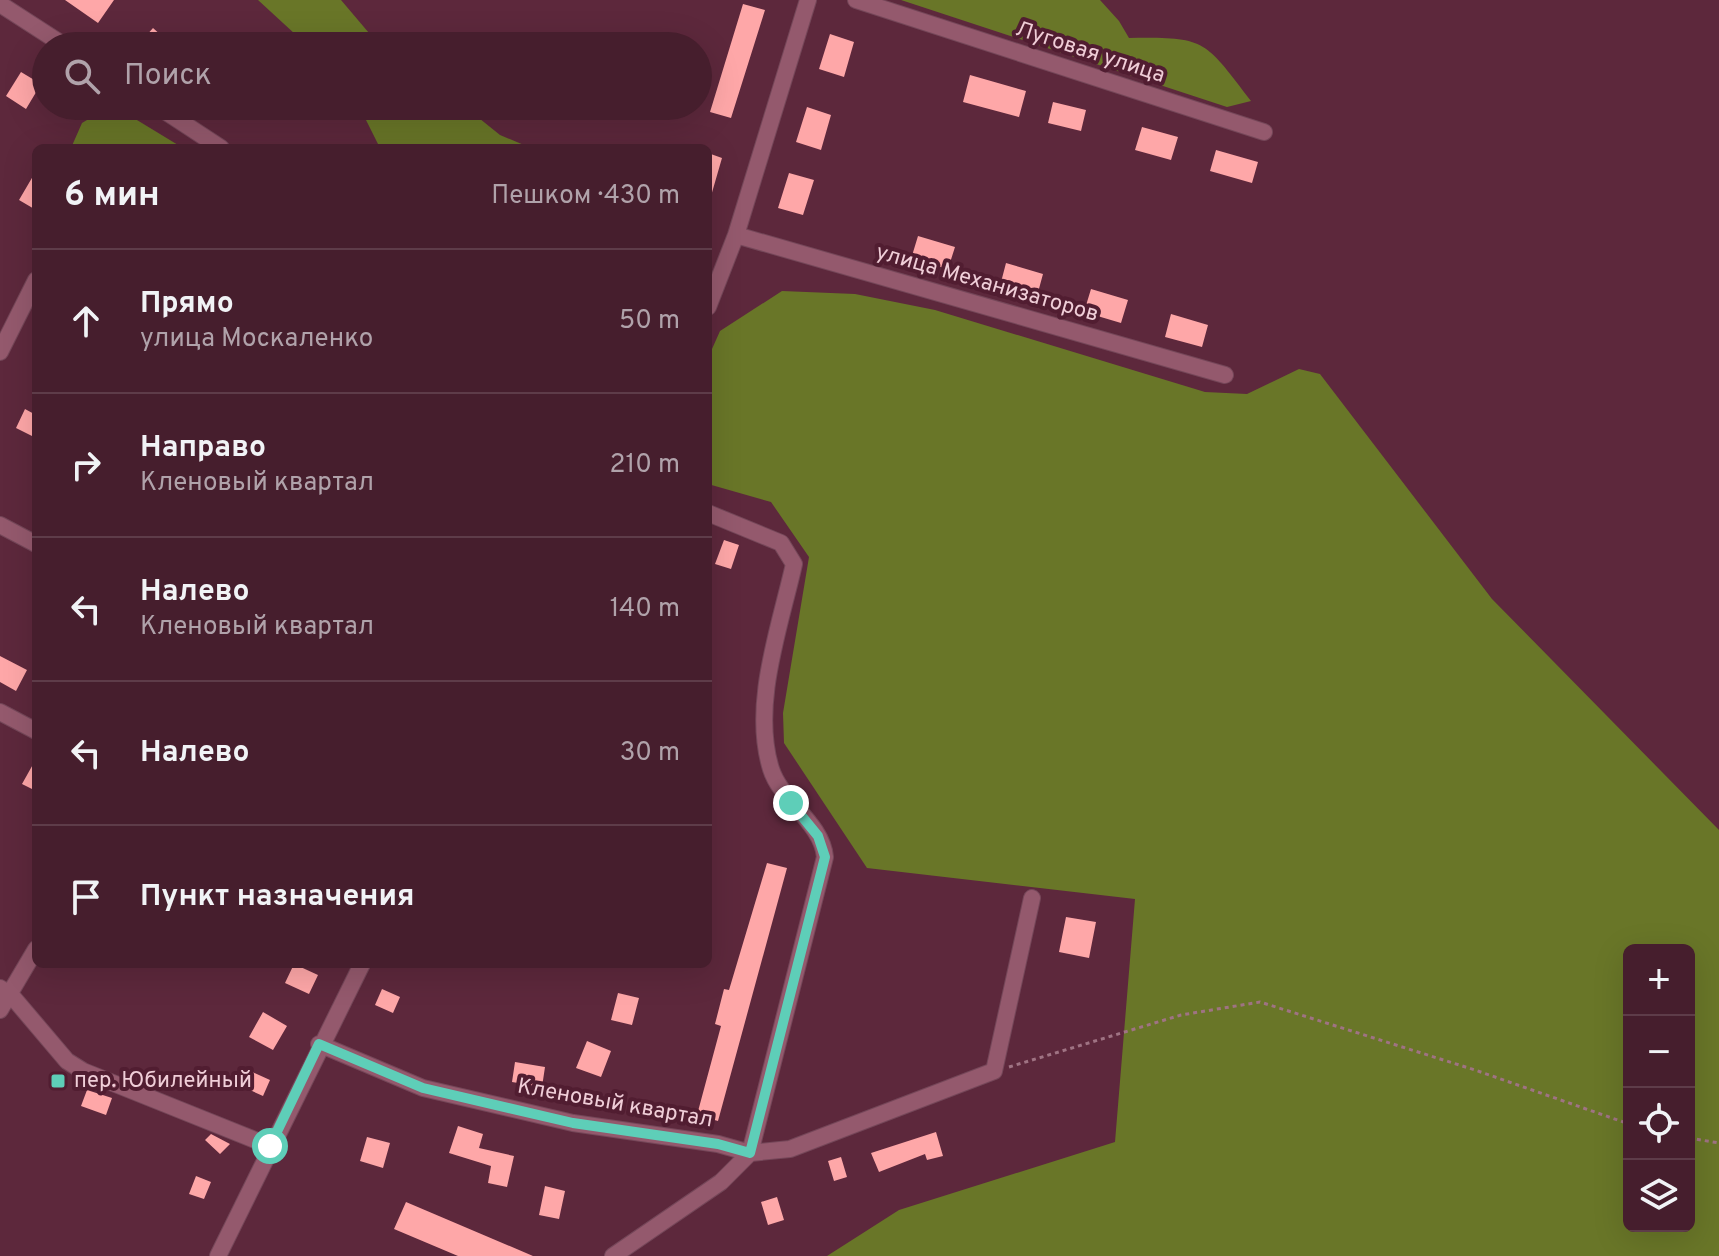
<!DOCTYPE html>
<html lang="ru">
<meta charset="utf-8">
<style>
body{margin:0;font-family:Overpass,sans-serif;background:#502b39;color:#f1f3f6}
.controls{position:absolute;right:24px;bottom:24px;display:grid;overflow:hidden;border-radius:12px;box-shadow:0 8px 32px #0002}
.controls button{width:72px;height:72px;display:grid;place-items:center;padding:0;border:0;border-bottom:2px solid #5e3c49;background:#461e2d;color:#f1f3f6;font:40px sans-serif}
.stop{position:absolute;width:24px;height:24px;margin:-18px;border:6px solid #5eceb8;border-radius:50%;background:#fff}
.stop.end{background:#5eceb8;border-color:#fff;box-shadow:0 2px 8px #0008}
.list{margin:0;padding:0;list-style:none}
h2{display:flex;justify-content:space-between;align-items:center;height:104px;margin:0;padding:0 32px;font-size:34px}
h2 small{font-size:26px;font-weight:400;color:#b0a2aa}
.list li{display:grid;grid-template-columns:52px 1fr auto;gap:24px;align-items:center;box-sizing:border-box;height:144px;padding:0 32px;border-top:2px solid #5e3c49}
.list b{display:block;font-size:30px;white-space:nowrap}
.list p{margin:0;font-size:26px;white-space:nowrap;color:#b0a2aa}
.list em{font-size:26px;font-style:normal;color:#b0a2aa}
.icon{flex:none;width:44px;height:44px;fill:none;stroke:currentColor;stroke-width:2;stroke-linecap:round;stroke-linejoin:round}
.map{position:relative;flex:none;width:1719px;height:1256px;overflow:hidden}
.search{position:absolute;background:#461e2d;box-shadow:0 8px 32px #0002;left:32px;top:32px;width:680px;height:88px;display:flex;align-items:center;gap:20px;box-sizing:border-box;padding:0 28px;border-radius:44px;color:#b0a2aa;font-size:30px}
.panel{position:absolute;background:#461e2d;box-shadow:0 8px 32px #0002;left:32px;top:144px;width:680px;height:824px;border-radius:12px}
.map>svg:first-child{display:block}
</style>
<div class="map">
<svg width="1719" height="1256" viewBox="0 0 1719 1256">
<rect width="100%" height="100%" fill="#5d283c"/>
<!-- forest -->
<path fill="#697628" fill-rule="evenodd" d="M258 0H341L380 46H308Z
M901 0H1100L1119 21 1129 38C1207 37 1204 40 1251 101L1227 107Z
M359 106H464L500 135 531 148H380Z
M107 108 132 117 183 148H71L82 123Z
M782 291 855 294 935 310 1205 392 1247 394 1299 369 1320 374 1492 599 1719 830V1256H827L899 1210 1115 1142 1135 899 867 868 784 743 783 713 809 557 771 502 708 484V358L720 331ZM1629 950H1689V1226H1629Z"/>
<!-- building -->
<path fill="#fea7a8" d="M65 0H114L98 23Z
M743 4 765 10 731 118 710 112Z
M153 28 173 46H137Z
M830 34 854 42 844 77 819 69Z
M21 72 41 84 26 109 6 96Z
M970 75 1026 91 1019 117 963 102Z
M1053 102 1086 110 1081 131 1048 123Z
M807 107 831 115 821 150 796 142Z
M1142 127 1178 137 1171 160 1135 150Z
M1216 150 1258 162 1252 183 1210 171Z
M708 153 722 158 711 196 708 195Z
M36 171V210L19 200Z
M789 173 814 180 803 215 778 208Z
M918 236 955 247 948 269 911 259Z
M1006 263 1043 274 1037 296 1000 286Z
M1091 289 1128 300 1121 323 1084 312Z
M1171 314 1208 325 1202 347 1165 337Z
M25 409 36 415V438L16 428Z
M724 540 739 545 731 569 715 564Z
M0 656 27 670 16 691 0 682Z
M36 759V791L22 784Z
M767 863 787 868 718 1121 697 1115 721 1026 715 1024 724 989 729 990Z
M1066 917 1096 922 1089 958 1059 952Z
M294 964 318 975 309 994 285 983Z
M382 989 400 997 393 1013 375 1005Z
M618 993 639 998 632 1025 611 1020Z
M263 1012 287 1026 273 1050 249 1037Z
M587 1041 611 1051 601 1077 576 1068Z
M515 1062 545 1067 542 1087 512 1082Z
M248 1070 270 1080 263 1096 241 1086Z
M87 1090 112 1098 106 1115 81 1106Z
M458 1126 483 1134 479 1148 514 1156 507 1187 488 1183 491 1166 449 1153Z
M936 1132 943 1156 927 1160 925 1154 879 1172 871 1153Z
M211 1134 230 1144 220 1154 205 1140Z
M367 1137 390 1143 383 1168 360 1161Z
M841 1157 847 1177 834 1181 828 1161Z
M196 1176 211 1182 204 1199 189 1194Z
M545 1186 565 1191 559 1219 539 1215Z
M777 1197 784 1220 768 1225 761 1202Z
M406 1202 533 1256H458L394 1229Z"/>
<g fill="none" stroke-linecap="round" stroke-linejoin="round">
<defs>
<path id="minor" d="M856 0 1264 132
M0 4 65 46
M157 106 221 148
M736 235 1225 375
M708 307 736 235 808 0
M0 352 36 280
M0 525 36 544
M0 712 36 731
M0 988 11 995 67 1061 83 1071 270 1146
M0 1010 36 949
M319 1044 423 1088 573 1123 718 1144 750 1153 825 857C822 823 781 801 771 769 751 705 780 627 794 564L781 543 708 513
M218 1256 362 964
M613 1256 721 1182 750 1153 790 1149 994 1071 1032 898"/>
</defs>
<!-- minor casing -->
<use href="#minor" stroke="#754759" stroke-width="18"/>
<!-- path -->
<path stroke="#9f7383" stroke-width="3" stroke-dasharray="4 4" stroke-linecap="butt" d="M1009 1067 1181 1015 1260 1002 1475 1070 1629 1124
M1689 1138 1719 1143"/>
<!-- minor -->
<use href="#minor" stroke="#94596d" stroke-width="16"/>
</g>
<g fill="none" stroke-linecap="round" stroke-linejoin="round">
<!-- route -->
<path stroke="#5eceb8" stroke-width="10" d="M270 1146 319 1044 423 1088 573 1123 718 1144 750 1153 825 857 818 836 791 803"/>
</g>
<!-- markers -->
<rect fill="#5eceb8" stroke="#511d31" stroke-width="3" x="50" y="1073" width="16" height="16" rx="4"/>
<g text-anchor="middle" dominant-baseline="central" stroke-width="8" stroke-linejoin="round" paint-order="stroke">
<!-- street labels -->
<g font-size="22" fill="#f0ced8" stroke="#511d31">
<text transform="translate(1090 53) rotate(18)">Луговая улица</text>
<text transform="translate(987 284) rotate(16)">улица Механизаторов</text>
<text transform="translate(615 1104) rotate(10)">Кленовый квартал</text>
</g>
<!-- poi labels -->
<g font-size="22" fill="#f0ced8" stroke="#511d31" text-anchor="start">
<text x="74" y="1081">пер. Юбилейный</text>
</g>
</g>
</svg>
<div class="controls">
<button>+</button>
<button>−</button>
<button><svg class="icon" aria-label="locate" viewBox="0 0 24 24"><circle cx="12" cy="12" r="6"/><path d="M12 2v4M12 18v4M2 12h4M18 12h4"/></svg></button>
<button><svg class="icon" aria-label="layers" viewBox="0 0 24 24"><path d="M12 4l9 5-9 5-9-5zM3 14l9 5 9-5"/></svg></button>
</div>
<div class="stop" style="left:270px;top:1146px"></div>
<div class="stop end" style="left:791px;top:803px"></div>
<div class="search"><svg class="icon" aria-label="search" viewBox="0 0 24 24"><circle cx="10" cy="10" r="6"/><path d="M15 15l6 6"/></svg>Поиск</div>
<section class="panel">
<h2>6 мин<small>Пешком · 430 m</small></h2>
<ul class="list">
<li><svg class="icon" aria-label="ahead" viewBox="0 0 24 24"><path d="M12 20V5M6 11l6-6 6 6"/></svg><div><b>Прямо</b><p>улица Москаленко</p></div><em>50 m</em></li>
<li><svg class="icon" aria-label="right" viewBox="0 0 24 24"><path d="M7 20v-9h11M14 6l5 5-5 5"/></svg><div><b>Направо</b><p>Кленовый квартал</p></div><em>210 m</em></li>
<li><svg class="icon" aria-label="left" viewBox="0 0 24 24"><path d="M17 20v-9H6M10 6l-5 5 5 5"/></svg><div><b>Налево</b><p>Кленовый квартал</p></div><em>140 m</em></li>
<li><svg class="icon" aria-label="left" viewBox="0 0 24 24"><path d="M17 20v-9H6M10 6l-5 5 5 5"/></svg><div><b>Налево</b></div><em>30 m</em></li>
<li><svg class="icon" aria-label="arrive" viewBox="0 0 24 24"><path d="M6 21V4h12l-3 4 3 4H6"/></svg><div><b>Пункт назначения</b></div></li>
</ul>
</section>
</div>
